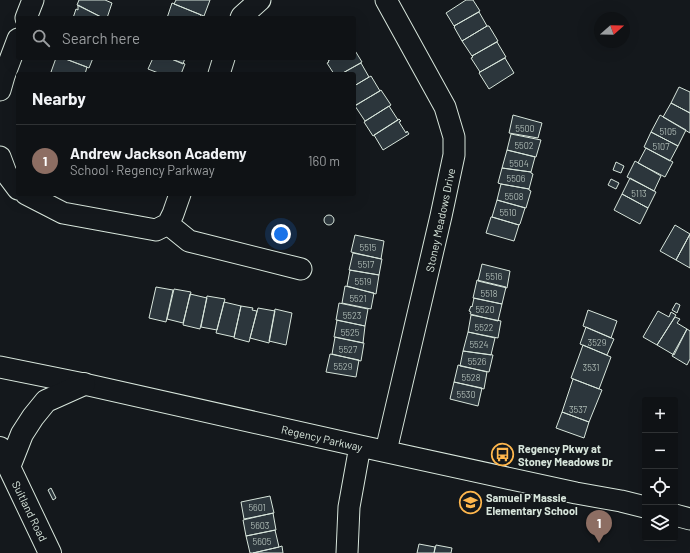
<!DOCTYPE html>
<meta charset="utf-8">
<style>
body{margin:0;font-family:Barlow,sans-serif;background:#181b1e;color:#f1f3f6}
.controls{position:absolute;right:12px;bottom:12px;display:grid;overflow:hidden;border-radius:4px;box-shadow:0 4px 16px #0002}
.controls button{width:36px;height:36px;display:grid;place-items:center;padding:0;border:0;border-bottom:1px solid #2f3234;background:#0f1215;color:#f1f3f6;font:20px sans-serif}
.compass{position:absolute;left:594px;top:12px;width:36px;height:36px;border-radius:50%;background:#0f1215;box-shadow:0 4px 16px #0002;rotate:70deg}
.you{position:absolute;left:281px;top:234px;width:14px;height:14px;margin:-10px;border:3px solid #fff;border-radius:50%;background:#1a73e8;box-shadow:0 0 0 6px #1a73e833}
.badge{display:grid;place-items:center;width:26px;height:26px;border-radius:50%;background:#ffb74d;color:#fff;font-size:13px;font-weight:700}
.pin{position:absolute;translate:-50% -33px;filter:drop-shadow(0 1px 2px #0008)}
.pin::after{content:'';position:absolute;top:21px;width:14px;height:12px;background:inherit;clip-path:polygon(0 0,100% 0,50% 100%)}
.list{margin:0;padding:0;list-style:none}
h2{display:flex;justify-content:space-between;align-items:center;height:52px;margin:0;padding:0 16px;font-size:17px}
h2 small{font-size:13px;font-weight:400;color:#9b9ea0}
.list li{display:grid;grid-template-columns:26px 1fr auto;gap:12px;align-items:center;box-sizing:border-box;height:72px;padding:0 16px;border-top:1px solid #2f3234}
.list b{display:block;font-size:15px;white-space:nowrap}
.list p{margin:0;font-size:13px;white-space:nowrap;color:#9b9ea0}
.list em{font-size:13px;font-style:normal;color:#9b9ea0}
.icon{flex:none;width:22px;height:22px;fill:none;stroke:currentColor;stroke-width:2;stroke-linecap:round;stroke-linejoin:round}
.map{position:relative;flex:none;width:690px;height:553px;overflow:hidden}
.search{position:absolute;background:#0f1215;box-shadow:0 4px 16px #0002;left:16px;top:16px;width:340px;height:44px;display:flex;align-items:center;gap:10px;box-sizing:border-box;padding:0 14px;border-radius:4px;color:#9b9ea0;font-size:15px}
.panel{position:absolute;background:#0f1215;box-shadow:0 4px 16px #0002;left:16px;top:72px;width:340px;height:124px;border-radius:4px}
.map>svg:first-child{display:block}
</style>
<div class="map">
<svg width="690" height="553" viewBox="0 0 690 553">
<rect width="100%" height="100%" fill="#14181c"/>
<!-- building -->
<path fill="#2c363c" stroke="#d8e6dc" d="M79 0H105L112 3 107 18H103L77 5Z
M176 0H210L204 16 174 4Z
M466 0H473L480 11 454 26 446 13Z
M172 3 201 15 200 18H167Z
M78 5 103 18H73L76 9 78 10Z
M479 12 487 26 462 41 454 27H455L454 26Z
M487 26H489L498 41 472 56 462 41Z
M497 42 506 57 480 72 471 58 473 57 472 56Z
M354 49 362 62 341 74H334L327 63 329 62 328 61 333 58H354Z
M56 58H63L87 67 85 74H55L51 72Z
M63 58H93L89 68Z
M153 58H169L185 64 181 74H161L148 69Z
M169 58H185L183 64Z
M505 58 514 73 489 89 479 73 480 72Z
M361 63 369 77 354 86V74H341Z
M371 76 380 91 354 106V86Z
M679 87 690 92V113L671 103Z
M381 90 391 105 365 121 355 106Z
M671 103 690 113V133L663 117Z
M389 106 398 120 373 136 364 122Z
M513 115 542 123 538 138 509 133Z
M660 115 686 130 678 146 651 132Z
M399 119 401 121 399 122 406 133 407 131 409 134 383 150 374 135Z
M651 132 678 146 670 161 644 147Z
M511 134 541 140 536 157 507 150Z
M646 148 673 162 665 177 638 163Z
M507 150 535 157 531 172 502 168Z
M635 161 661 176 654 191 627 177Z
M616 162 624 166 621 173 613 170Z
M502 168 531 172V173L533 174 529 189 501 184 498 183Z
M630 178 656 192 648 208 622 194Z
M611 179 619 183 616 189 608 185Z
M501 184 529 189V190L531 191 526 208 497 200Z
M622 194 648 208 640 224 614 210Z
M497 200 525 208 520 224 519 225 492 217Z
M324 220a5 5 0 1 1 10 0a5 5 0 1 1-10 0Z
M491 217H492L519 225 514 241 486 233Z
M675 225 690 234 676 260 660 251Z
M690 234V268L676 260Z
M355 235 384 241 381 259 351 252Z
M353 253 382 259 379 275 349 270Z
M482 264 510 271 507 288 478 281Z
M350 270 379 275 376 294 347 286Z
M477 280 506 287 502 304 473 298Z
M345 286 374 293 371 309 342 303Z
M156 287 173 290 166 322 149 318Z
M174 289 191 292 183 323 167 319Z
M190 294 207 298 200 329 183 325Z
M207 296 225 299 217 330 201 327Z
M474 298 502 304 498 321 470 314 471 312 469 311 471 306 472 307Z
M224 302 241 306 234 337 216 333Z
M339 303 368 309 365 326 336 320Z
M676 303 680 305 677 313 672 310Z
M241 306 253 308 252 310 257 311 249 342 234 338Z
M258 308 275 311 269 343 250 338Z
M275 309 292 313 286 345 269 341Z
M588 310 617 321 611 338 583 326Z
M658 311 669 317 671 312 676 315 657 345 643 337Z
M471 315 501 321 498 338 468 332Z
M675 317 680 319 677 323 687 329 674 355 657 345Z
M337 320 365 326 363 343 334 337Z
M586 327 614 339 607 355 580 344Z
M687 329 690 331V359L687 365 672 356Z
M468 332 495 338 491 355 463 351Z
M335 337 364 343 361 361 332 354Z
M583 345 611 357 599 389 571 378Z
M463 351 493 355 489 372 460 366Z
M330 354 359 360 356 377 326 372Z
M458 365 487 372 484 389 454 382Z
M573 379 602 390 589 422 562 412Z
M454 382 482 388 478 406 450 399Z
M562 412 589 422 584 438 556 428Z
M51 488 56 498 53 500 48 490Z
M270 496 274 513 244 519 241 502Z
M273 513 276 530 246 536 243 520Z
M275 530 279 547 253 553H250L246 536Z
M419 544 435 547 434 553H417Z
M436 545 452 548 451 553H434Z
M282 546 283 553H253L279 547Z"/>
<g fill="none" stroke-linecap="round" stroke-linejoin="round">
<defs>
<path id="minor" d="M386 0 445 107 454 137V155L441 216 386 451
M26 18 33 0
M241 18 242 16 260 0
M219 74 224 58
M0 90 4 76 18 39
M0 157 6 173 18 189
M26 194 63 213 156 230 168 224 173 214 180 194
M168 224 189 241 301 269
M0 367 84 384 360 446 576 493 621 501 645 507
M675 515 690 519
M347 553 349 507 360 446"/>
<path id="major" d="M0 448 50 553
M9 467 22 434 33 417 46 401 84 384"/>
</defs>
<!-- minor casing -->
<use href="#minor" stroke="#d8e6dc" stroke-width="23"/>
<!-- major casing -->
<use href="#major" stroke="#d8e6dc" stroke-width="24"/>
<!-- minor -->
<use href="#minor" stroke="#14181c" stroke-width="21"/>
<!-- major -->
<use href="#major" stroke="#14181c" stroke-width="22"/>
</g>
<!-- icons -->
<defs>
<symbol id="bus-ring" viewBox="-11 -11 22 22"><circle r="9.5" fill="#14181c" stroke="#ffb74d" stroke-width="1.5"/><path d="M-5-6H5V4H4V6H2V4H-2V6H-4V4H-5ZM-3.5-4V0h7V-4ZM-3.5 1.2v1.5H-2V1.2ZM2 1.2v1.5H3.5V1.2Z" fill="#ffb74d"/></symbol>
<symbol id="school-ring" viewBox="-11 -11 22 22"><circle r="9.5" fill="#14181c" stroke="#ffb74d" stroke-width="1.5"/><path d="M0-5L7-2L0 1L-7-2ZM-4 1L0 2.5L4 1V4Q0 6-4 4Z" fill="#ffb74d"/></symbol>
</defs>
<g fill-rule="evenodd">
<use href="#bus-ring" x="490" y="442" width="25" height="25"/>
<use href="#school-ring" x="458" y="490" width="25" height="25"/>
</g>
<g text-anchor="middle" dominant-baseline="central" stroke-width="3" stroke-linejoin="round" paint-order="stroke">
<!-- number labels -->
<g font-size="9" fill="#adbab4">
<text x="525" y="128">5500</text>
<text x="668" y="131">5105</text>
<text x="524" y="145">5502</text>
<text x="661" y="146">5107</text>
<text x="519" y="163">5504</text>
<text x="516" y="178">5506</text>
<text x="639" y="193">5113</text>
<text x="514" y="196">5508</text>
<text x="508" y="212">5510</text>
<text x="368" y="247">5515</text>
<text x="366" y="264">5517</text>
<text x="494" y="276">5516</text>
<text x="363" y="281">5519</text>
<text x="489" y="293">5518</text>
<text x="358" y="298">5521</text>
<text x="485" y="309">5520</text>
<text x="352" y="315">5523</text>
<text x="484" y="327">5522</text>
<text x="350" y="332">5525</text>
<text x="597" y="342">3529</text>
<text x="479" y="344">5524</text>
<text x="348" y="349">5527</text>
<text x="477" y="361">5526</text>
<text x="343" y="366">5529</text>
<text x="591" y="367">3531</text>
<text x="471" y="377">5528</text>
<text x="466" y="394">5530</text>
<text x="578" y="409">3537</text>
<text x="257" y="507">5601</text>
<text x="260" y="525">5603</text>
<text x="262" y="541">5605</text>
</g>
<!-- street labels -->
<g font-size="11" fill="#d8e6dc" stroke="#14181c">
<text transform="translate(440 220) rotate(-78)">Stoney Meadows Drive</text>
<text transform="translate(322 438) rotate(13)">Regency Parkway</text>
<text transform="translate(30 511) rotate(64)">Suitland Road</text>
</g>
<!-- poi labels -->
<g font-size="11" font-weight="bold" fill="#d8e6dc" stroke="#14181c" text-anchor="start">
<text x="518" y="448">Regency Pkwy at<tspan x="518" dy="13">Stoney Meadows Dr</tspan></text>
<text x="486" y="497">Samuel P Massie<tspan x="486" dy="13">Elementary School</tspan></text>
</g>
</g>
</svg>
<div class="controls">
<button>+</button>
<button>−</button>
<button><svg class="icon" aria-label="locate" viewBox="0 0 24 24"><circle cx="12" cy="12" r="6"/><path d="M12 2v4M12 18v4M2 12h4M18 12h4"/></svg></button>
<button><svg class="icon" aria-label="layers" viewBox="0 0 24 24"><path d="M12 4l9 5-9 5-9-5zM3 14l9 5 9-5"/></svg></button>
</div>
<svg class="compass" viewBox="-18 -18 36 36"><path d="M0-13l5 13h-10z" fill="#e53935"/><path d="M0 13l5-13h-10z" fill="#9b9ea0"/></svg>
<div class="you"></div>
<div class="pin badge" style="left:599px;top:543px;background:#8d6e63">1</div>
<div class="search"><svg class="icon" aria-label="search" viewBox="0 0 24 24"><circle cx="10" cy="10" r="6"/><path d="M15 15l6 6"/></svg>Search here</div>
<section class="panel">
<h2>Nearby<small></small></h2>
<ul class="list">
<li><span class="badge" style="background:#8d6e63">1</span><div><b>Andrew Jackson Academy</b><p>School · Regency Parkway</p></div><em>160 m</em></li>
</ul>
</section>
</div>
